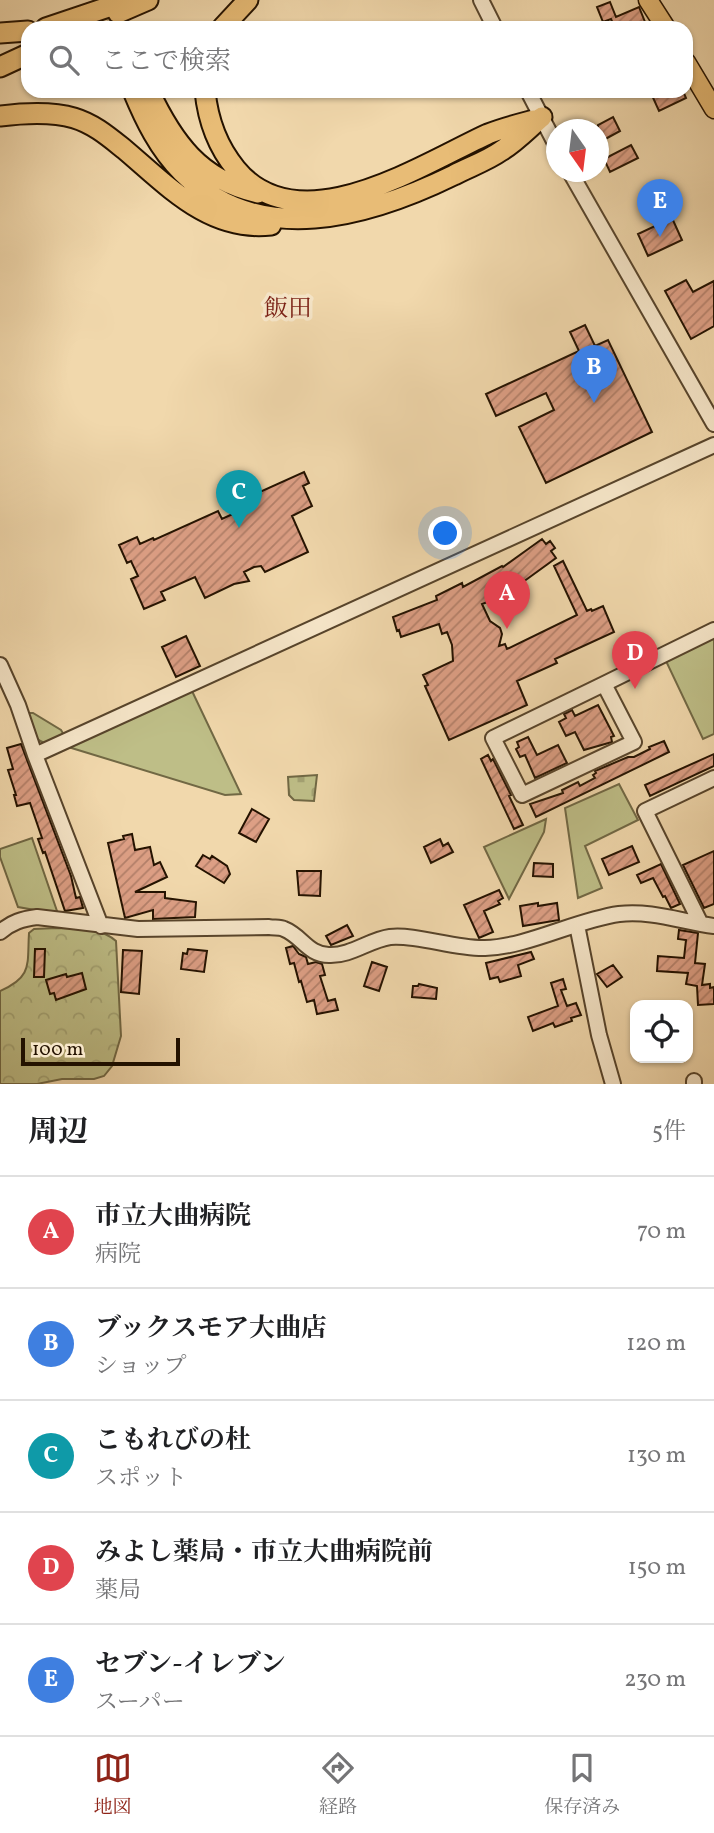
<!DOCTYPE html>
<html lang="ja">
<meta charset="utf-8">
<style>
body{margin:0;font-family:Vollkorn,"Noto Serif JP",serif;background:#f2f2f2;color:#202124}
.controls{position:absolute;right:21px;bottom:21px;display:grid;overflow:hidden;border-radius:14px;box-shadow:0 2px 5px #0004}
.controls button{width:63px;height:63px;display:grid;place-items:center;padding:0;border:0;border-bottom:2px solid #e0e0e0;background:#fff;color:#202124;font:35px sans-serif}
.compass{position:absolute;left:546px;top:119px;width:63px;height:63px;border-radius:50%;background:#fff;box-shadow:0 2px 5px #0004;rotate:166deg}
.scale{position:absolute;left:21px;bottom:18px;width:159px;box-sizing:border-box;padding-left:7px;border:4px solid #241200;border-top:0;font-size:19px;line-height:24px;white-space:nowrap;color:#241200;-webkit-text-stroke:5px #f6e6c9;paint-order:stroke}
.you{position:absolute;left:446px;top:534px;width:24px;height:24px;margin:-18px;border:5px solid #fff;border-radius:50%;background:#1a73e8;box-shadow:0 0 0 10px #1a73e833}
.badge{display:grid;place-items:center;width:46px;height:46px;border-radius:50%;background:#8f2418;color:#fff;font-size:23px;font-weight:700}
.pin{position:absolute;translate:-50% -58px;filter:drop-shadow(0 2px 4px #0008)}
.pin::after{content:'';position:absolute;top:37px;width:24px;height:21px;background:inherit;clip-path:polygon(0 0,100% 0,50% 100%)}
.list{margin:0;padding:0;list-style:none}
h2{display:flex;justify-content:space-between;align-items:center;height:91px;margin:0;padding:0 28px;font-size:30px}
h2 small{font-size:23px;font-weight:400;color:#757577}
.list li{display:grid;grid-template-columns:46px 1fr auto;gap:21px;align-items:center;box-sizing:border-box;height:112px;padding:0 28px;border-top:2px solid #e0e0e0}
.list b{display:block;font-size:26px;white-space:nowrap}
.list p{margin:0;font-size:23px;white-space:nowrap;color:#757577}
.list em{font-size:23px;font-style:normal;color:#757577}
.icon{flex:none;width:38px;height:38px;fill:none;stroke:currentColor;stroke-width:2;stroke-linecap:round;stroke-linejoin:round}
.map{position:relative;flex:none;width:714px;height:1084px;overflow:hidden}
.search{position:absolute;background:#fff;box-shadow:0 2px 5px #0004;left:21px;right:21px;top:21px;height:77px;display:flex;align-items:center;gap:18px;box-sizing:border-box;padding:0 24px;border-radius:21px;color:#757577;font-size:26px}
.sheet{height:651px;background:#fff}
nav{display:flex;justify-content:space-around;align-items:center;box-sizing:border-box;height:98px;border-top:2px solid #e0e0e0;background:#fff;font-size:19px;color:#757577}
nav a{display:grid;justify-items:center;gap:4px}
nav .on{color:#8f2418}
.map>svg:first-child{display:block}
</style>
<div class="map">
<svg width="714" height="1084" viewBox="0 0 714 1084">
<defs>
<pattern id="forest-crowns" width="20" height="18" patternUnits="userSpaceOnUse" patternTransform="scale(1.75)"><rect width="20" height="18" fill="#bebe87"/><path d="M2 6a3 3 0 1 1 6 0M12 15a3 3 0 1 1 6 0" fill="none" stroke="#a3a273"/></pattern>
<pattern id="cemetery-stones" width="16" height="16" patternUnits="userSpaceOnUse" patternTransform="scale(1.75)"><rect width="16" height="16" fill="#bebe87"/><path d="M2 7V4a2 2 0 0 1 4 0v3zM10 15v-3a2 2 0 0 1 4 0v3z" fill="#a3a273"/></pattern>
<pattern id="building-hatch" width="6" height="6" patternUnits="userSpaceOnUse" patternTransform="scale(1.75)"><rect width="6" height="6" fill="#dd9f85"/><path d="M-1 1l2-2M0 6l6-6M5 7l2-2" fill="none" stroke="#b3806a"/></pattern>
</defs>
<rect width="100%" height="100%" fill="#f1d8ac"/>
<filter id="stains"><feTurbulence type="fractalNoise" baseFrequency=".00286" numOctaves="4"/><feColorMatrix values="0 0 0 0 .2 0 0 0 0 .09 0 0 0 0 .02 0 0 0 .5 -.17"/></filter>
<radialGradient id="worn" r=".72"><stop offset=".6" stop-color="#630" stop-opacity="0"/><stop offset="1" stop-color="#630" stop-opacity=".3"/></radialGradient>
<!-- grass -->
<path fill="#bebe87" stroke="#716844" stroke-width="2" d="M714 638V734L703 739 666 661Z
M192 691 241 794 225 795 65 746Z
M29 713H33L61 730 64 735 46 744 33 737 27 714Z
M619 784 638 820 585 846 602 888 578 898 565 808Z
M546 819 544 832 509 899 484 847Z
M32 838 58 914 18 907 0 857V849Z"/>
<!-- forest -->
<path fill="url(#forest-crowns)" stroke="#716844" stroke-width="2" d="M57 928C77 929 101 927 116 941L121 1036 112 1066 104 1076 94 1079H62L37 1084H0V991C33 977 27 964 29 933L34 929Z"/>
<!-- cemetery -->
<path fill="url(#cemetery-stones)" stroke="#716844" stroke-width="2" d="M317 775 314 801 294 800 289 795 288 777Z"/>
<!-- building -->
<path fill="url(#building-hatch)" stroke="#241200" stroke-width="2" d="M610 2 616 17 639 7 645 22 631 28H615L611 19 603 22 597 7Z
M650 91H683L686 98 659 111Z
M613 117 620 131 598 143V125Z
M631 145 638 158 610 172 604 159Z
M672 218 682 240 648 256 638 234Z
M686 280 693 292 714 281V326L691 339 665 291Z
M585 325 595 346 608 340 652 432 546 483 519 427 554 410 546 393 496 416 486 394 579 351 570 332Z
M304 472 309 483 303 486 312 506 292 516 308 552 265 572 261 566 254 567 244 572 249 581 234 584 205 598 195 577 161 592 165 600 144 609 131 579 138 576 131 561 127 563 119 545 137 537 140 544 153 538 154 540 218 511 222 519 237 512 233 504Z
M542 539 546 544 550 541 555 548 551 551 556 558 523 582 522 581 493 600 482 604 490 621 500 628 502 634 499 646 505 644 507 649 577 615 554 566 563 561 587 611 591 609 592 611 603 606 614 632 555 659 557 663 517 681 527 705 449 740 425 686 428 685 423 675 453 661 452 645 447 632 442 634 439 624 401 637 399 630 397 631 393 617 437 600 436 596 462 583 463 587 502 566 503 567Z
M186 636 200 666 176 677 162 647Z
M598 705 614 736 611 737 612 742 584 750 575 732 566 736 559 722 566 718 564 714 572 710 575 716Z
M528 737 537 755 558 745 567 763 535 778 525 755 520 757 516 749 519 747 517 742Z
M664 741 669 752 536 817 530 804 563 793 562 790 578 782 580 786 595 778 593 775 596 773 595 771 628 757H634L650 749 649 747Z
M21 744 71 876 76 898 80 897 83 908 65 911 45 852 43 853 38 839 42 838 30 803 17 806 14 795H16L8 770 13 769 7 748Z
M714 754V766L650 796 645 785Z
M488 755 491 761 493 759 511 795 509 796 523 825 514 829 481 759Z
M252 809 269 819 256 842 239 833Z
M132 834 135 850 150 847 154 865 160 862 167 877 135 892H165V898L196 902 195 917 153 919V910L125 918 108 843 124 839 123 836Z
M440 839 443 846 448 843 453 852 431 863 424 847Z
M632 846 639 862 609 875 602 859Z
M714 851V904L704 908 683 865Z
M203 855 210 859 212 856 227 866 230 874 224 883 196 866Z
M534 863 553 864V877L533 876Z
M661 864 680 904 671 908 665 896 663 897 653 878 641 883 637 875Z
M297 871H321L320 896 299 895Z
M499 890 503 898 498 901 500 904 484 911 493 932 479 938 464 905Z
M538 903V906L557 903 559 920 523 926 520 906Z
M347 925 353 936 331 945 326 936Z
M679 930 698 933 695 963 705 964 702 985 710 984V988L714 987V1004L698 1005 697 986 686 984 688 973 657 971 658 956 684 958 686 940 678 939Z
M293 946 299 954 306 957 308 964 316 962 322 964 325 975 320 976 328 1001 335 999 338 1010 317 1014 314 1000 307 1002 301 981 299 982 294 963 290 964 286 948Z
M35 949H45L44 977H34Z
M188 949 207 951 204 972 181 969 183 953 187 954Z
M123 950 142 951 139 994 121 992Z
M531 952 534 959 518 965 521 976 500 982 498 977 490 979 486 963Z
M372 962 387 967 379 991 364 986Z
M613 965 622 977 607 987 597 974Z
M82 973 86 989 56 1000 54 993 50 994 46 980 66 974 67 977Z
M563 979 566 989 561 990 567 1006 576 1003 581 1015 571 1018 572 1021 555 1027 553 1023 533 1031 528 1017 558 1006 551 983Z
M419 984 437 988 436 999 412 997 413 986H418Z"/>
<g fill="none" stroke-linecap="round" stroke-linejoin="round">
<!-- highway-tunnel -->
<path stroke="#d2ba92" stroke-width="19" stroke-dasharray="19 10" stroke-linecap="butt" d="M93 0 105 28
M108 0 121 28"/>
<defs>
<path id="minor" d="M481 0 495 28
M528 91 556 145
M570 172 714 424
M0 665 18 705 35 755 101 926
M604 684 493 738 522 795 634 742 604 684 714 630
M35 755 714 445
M701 924 645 811 714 778
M577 925 599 1035 613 1084
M0 932C12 922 22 919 37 917L138 929 269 927C274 928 280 927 284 929 302 936 308 955 329 955 351 956 369 940 390 937 416 934 455 949 485 948 527 947 576 920 619 914 651 910 683 922 714 926
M694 1081V1084"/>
<path id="major" d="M648 0 666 28
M686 62 714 109"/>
<path id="highway" d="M118 13 148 0
M46 28 129 0
M222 28 248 0
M0 33 28 31
M0 67 28 54
M133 91C145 120 159 149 182 172 259 249 368 217 454 175 469 167 487 161 501 151 516 142 529 128 542 117
M149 91C173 142 200 180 258 193
M205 91C208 121 217 146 236 169 299 246 422 164 488 134 503 128 519 124 534 120
M0 116C24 113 51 111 74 118 94 124 109 137 124 149 168 186 209 232 271 225"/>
</defs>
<!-- minor casing -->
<use href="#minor" stroke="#57442b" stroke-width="18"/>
<!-- major casing -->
<use href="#major" stroke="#241200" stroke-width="21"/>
<!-- highway casing -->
<use href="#highway" stroke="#241200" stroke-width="23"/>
<!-- minor -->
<use href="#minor" stroke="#f6e6c9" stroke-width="14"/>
<!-- major -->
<use href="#major" stroke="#e8bc76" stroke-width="18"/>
<!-- highway -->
<use href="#highway" stroke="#e8bc76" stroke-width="19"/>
</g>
<g text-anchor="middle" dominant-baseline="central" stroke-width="7" stroke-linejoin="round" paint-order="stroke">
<!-- quarter labels -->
<g font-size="24" fill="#7a1f14" stroke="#f6e6c9">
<text x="288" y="310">飯田</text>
</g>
</g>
<rect width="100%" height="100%" filter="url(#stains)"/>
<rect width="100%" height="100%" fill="url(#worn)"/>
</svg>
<div class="controls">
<button><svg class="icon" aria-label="locate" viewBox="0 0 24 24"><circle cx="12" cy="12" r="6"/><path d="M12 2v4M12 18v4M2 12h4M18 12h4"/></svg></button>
</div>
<svg class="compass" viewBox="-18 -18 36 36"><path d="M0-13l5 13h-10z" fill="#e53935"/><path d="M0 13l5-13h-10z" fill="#757577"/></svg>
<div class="scale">100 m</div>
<div class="you"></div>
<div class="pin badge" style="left:507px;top:629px;background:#e0444e">A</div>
<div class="pin badge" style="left:594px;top:403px;background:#3f7fe0">B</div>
<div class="pin badge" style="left:239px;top:528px;background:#0f9aa8">C</div>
<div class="pin badge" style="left:635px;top:689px;background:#e0444e">D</div>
<div class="pin badge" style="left:660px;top:237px;background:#3f7fe0">E</div>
<div class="search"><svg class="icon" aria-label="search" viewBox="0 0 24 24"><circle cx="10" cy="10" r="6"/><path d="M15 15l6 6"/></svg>ここで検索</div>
</div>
<section class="sheet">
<h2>周辺<small>5件</small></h2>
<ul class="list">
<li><span class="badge" style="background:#e0444e">A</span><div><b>市立大曲病院</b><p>病院</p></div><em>70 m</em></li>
<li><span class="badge" style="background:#3f7fe0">B</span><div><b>ブックスモア大曲店</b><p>ショップ</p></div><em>120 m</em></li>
<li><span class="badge" style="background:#0f9aa8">C</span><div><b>こもれびの杜</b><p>スポット</p></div><em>130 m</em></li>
<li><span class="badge" style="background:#e0444e">D</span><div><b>みよし薬局・市立大曲病院前</b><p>薬局</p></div><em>150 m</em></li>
<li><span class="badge" style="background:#3f7fe0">E</span><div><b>セブン-イレブン</b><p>スーパー</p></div><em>230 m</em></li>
</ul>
</section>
<nav>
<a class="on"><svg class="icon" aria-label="map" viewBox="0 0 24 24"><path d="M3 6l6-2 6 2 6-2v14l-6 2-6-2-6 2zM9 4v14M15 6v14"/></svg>地図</a>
<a><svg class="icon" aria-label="directions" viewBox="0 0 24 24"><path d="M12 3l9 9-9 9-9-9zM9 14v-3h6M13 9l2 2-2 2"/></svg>経路</a>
<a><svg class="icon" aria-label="saved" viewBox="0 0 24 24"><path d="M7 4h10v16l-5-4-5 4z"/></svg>保存済み</a>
</nav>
